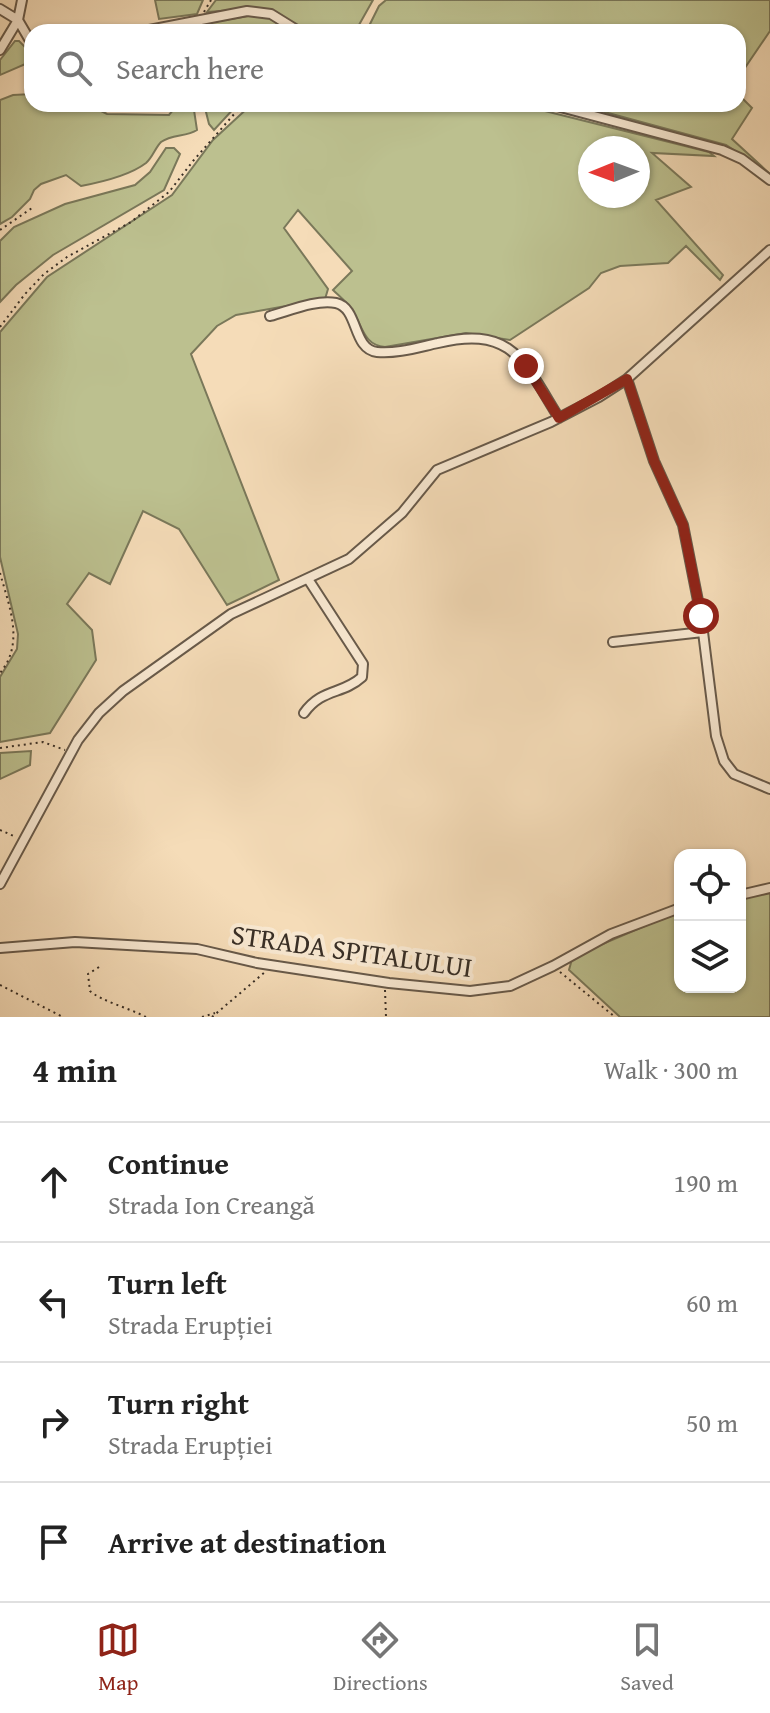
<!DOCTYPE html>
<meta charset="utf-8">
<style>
body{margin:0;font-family:"Gentium Book Plus",serif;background:#f6f6f6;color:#222}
.controls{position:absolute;right:24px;bottom:24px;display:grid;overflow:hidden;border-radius:16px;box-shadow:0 2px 6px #0004}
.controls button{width:72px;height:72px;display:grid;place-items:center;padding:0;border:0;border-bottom:2px solid #e0e0e0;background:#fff;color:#222;font:40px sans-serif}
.compass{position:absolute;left:578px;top:136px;width:72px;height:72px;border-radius:50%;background:#fff;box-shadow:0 2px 6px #0004;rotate:269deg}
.stop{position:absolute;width:24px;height:24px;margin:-18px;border:6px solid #8f2418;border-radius:50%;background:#fff}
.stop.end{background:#8f2418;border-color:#fff;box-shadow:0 2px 8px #0008}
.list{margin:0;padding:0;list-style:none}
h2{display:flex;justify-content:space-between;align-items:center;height:104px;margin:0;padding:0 32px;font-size:34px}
h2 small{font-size:26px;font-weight:400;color:#767676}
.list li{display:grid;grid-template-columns:52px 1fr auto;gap:24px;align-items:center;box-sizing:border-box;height:120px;padding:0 32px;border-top:2px solid #e0e0e0}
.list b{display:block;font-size:30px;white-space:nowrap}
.list p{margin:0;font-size:26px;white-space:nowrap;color:#767676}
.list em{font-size:26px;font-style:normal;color:#767676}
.icon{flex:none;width:44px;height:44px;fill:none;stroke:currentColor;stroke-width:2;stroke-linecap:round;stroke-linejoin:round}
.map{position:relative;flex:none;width:770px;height:1017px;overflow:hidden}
.search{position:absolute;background:#fff;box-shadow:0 2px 6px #0004;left:24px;right:24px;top:24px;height:88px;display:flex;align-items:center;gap:20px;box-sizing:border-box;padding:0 28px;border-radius:24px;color:#767676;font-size:30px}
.sheet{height:584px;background:#fff}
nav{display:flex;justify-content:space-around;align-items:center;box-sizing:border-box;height:112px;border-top:2px solid #e0e0e0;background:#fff;font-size:22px;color:#767676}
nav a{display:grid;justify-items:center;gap:4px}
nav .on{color:#8f2418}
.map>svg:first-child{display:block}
</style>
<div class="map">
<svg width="770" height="1017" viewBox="0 0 770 1017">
<rect width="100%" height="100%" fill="#f5dcb8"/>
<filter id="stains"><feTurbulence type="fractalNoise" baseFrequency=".0025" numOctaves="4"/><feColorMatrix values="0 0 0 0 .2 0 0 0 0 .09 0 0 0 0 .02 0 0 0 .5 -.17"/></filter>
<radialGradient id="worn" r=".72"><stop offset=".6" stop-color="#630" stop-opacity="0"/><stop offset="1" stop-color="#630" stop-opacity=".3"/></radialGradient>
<!-- green -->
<path fill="#bcc08f" stroke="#7a785a" stroke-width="2" fill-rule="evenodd" d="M155 0H203L197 14 159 19Z
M216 0H373L355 32H309L259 8 207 12Z
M386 0H770V31L738 78V32H366L379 6Z
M254 15C268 15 277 21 286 32H184V27Z
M15 41H19L31 53 30 62 0 75V60Z
M32 94V104H87L107 114 169 115 178 104H190L194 110 197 130C186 137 172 134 161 142 155 148 153 157 146 163 129 176 102 182 81 186L66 175 41 184 34 190 30 199 12 217 0 224V100L13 95Z
M738 94 752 108 732 139 770 174 726 145 575 104H738Z
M204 104H238L214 130 209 124Z
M252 104H517L709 152 714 156 652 153 691 187 656 200 723 275 720 280 686 246 668 263 620 266 601 273 589 288 510 340 466 333 385 347C363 345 363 326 352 310 347 302 339 296 333 290L352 271 298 210 284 228 328 289 325 299 236 315 217 326 191 354 279 580 227 605 179 529 143 511 110 584 89 573 67 604 92 630 96 660 50 733 0 742V677L17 649 18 634 0 557V332L47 277 172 195 213 140ZM590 148H638V196H590Z
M166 148H174L180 154 164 190 53 255 16 285 0 302V241L14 227 65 204 135 185 150 172Z
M31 751 30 765 0 779V753Z
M770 891V1017H620L569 970 572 959 579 954 680 911V987H740V897Z"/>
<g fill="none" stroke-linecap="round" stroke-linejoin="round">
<defs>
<path id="minor" d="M0 9 18 20
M18 20 32 44
M139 32 247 11 271 14 300 32
M0 50 18 20 22 0
M549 104 722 150 742 159 770 180
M270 316C289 311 316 299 336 303 359 308 352 349 377 352 397 354 419 347 438 343 513 325 524 362 559 418
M627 379 654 461 683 525 701 616 716 736 724 761 734 774 770 789
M613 642 703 632
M304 713C322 688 342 695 362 677L363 664 308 579
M0 884 78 740 99 713 123 691 231 614 349 559 402 513 437 470 551 422 599 397 627 379 770 250
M740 895 770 888
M0 948 75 942 197 949 257 963 389 983 470 991 510 986 553 966 611 934 680 908"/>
</defs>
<!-- minor casing -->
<use href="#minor" stroke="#685a4a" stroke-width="12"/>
<!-- path -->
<path stroke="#392f26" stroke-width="2" stroke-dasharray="2 4" stroke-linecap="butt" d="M204 12 211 0
M0 230 32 208
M0 327 25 294 44 274 67 257 131 222 169 192 193 161 243 104
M0 573C9 606 25 643 0 673
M0 748 43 742 65 750
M0 830 16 837
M99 967 88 974 90 991C101 1001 129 1008 146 1017
M560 972 615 1017
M0 985 63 1017
M385 990 386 1017
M202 1017 215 1013
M212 1017 265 972"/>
<!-- minor -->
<use href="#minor" stroke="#f8e8d1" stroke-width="8"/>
</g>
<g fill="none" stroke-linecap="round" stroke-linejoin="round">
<!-- route -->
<path stroke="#8f2418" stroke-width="10" d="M526 366 559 418 627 379 654 461 683 525 701 616"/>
</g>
<g text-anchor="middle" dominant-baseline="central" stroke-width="8" stroke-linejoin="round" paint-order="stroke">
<!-- street labels -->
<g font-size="28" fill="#392f26" stroke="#f8e8d1">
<text transform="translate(352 950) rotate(8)">STRADA SPITALULUI</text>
</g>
</g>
<rect width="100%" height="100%" filter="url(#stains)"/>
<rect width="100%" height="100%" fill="url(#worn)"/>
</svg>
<div class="controls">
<button><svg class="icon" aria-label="locate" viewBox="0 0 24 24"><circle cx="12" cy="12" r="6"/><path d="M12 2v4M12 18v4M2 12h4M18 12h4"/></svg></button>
<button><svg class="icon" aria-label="layers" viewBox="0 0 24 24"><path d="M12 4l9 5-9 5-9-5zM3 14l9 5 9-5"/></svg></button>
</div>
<svg class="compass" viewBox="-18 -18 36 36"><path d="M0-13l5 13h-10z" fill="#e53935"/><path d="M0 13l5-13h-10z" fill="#767676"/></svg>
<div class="stop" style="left:701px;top:616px"></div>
<div class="stop end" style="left:526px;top:366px"></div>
<div class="search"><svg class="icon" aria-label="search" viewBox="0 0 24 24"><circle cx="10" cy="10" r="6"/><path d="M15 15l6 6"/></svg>Search here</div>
</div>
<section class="sheet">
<h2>4 min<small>Walk · 300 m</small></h2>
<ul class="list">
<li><svg class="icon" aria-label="ahead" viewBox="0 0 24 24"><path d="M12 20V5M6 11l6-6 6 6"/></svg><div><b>Continue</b><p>Strada Ion Creangă</p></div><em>190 m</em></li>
<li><svg class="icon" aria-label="left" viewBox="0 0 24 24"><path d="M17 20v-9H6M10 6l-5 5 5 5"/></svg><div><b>Turn left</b><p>Strada Erupției</p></div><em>60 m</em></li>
<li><svg class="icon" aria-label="right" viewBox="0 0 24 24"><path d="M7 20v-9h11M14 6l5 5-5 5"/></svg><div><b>Turn right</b><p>Strada Erupției</p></div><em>50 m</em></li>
<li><svg class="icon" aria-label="arrive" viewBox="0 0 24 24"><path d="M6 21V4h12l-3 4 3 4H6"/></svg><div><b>Arrive at destination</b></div></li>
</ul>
</section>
<nav>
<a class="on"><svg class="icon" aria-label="map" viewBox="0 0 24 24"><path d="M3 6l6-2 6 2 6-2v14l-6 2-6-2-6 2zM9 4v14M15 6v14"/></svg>Map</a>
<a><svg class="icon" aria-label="directions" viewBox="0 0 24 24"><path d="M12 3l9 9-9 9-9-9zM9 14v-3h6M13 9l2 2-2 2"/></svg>Directions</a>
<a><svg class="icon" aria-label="saved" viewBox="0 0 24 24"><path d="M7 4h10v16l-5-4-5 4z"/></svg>Saved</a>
</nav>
